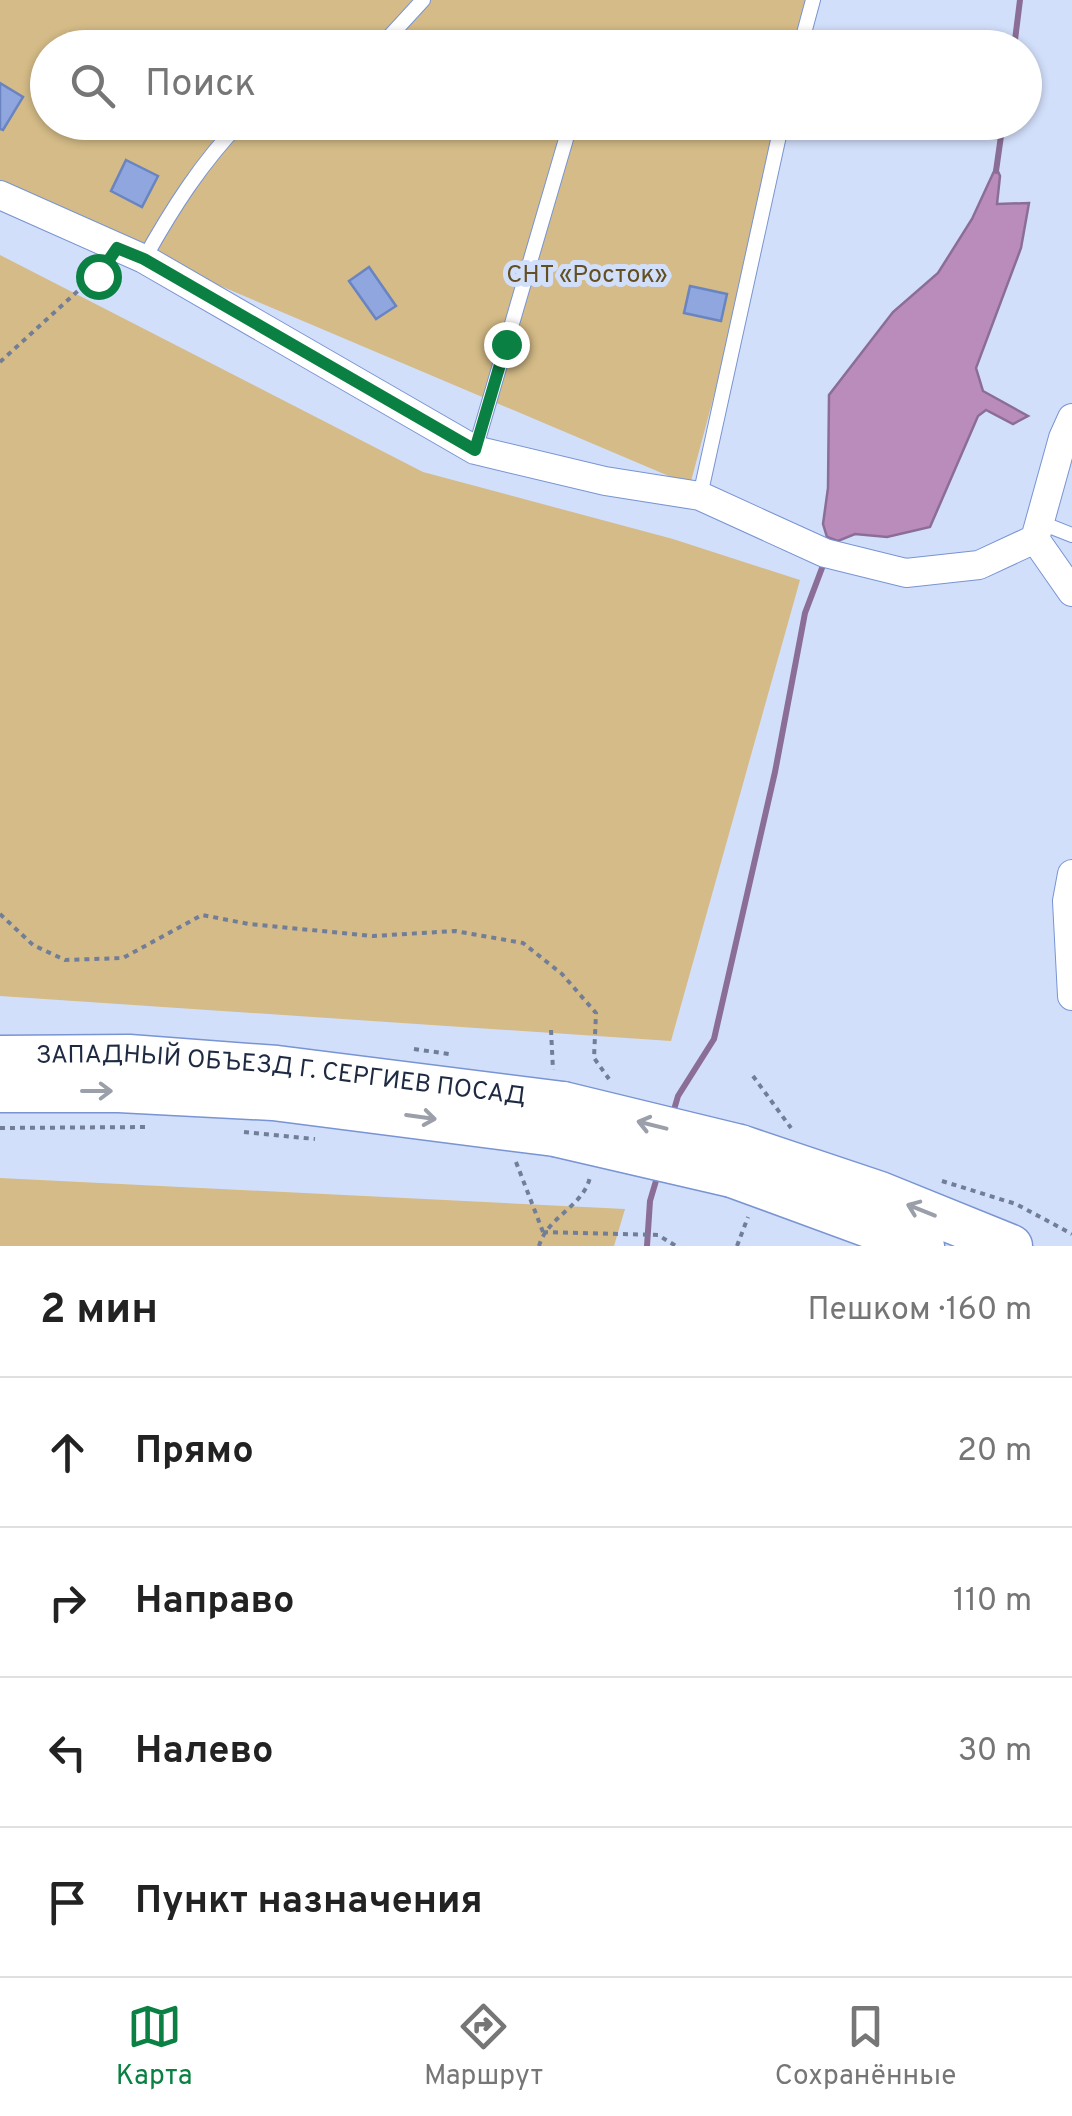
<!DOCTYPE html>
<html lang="ru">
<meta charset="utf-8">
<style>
body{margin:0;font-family:Overpass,sans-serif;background:#f6f6f6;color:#222}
.stop{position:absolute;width:30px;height:30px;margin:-22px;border:8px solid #0b8043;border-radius:50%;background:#fff}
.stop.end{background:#0b8043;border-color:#fff;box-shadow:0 2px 10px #0008}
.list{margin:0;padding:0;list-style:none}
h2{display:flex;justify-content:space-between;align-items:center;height:130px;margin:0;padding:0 40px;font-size:42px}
h2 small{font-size:32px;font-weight:400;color:#767676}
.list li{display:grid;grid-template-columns:65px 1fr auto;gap:30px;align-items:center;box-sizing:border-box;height:150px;padding:0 40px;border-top:2px solid #e0e0e0}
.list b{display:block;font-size:38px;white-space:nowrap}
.list em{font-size:32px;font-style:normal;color:#767676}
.icon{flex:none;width:55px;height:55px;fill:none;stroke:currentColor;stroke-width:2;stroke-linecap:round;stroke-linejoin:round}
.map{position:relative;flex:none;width:1072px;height:1246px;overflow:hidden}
.search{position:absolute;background:#fff;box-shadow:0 2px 8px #0004;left:30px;right:30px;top:30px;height:110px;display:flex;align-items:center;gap:25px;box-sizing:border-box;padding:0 35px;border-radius:55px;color:#767676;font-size:38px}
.sheet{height:730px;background:#fff}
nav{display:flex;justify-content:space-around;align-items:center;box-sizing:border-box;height:140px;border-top:2px solid #e0e0e0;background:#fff;font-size:28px;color:#767676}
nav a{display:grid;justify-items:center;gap:5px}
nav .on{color:#0b8043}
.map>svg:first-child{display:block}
</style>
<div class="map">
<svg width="1072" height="1246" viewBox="0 0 1072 1246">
<rect width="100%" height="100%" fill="#d2dffa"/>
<!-- green -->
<path fill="#d4bb87" d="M0 0H819L806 47 48 48V122L787 123 690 485 157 259 0 187Z
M0 255 423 472 673 539 800 580 671 1041 0 996Z
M0 1178 625 1209 614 1246H0Z"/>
<!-- water -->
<path fill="#ba8cbb" stroke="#8b6e97" stroke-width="2.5" d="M996 167 1000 176 997 204 1029 203 1021 248 976 368 983 391 1028 416 1013 424 986 410 978 416 930 527 887 537 855 534 838 541 827 537 823 524 828 488 829 395 893 312 938 273 972 219Z"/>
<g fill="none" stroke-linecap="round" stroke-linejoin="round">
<!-- stream -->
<path stroke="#8b6e97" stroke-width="6" d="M1014 48 1020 0
M996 171 1003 122
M673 1113 678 1096 714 1039 775 772 805 613 822 568
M647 1246 650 1201 658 1174"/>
</g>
<!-- building -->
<path fill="#8fa7de" stroke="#6984c1" stroke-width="2.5" d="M0 83 23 97 3 130 0 129Z
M126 160 158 176 142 207 111 191Z
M369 267 396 306 376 319 349 281Z
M690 286 727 294 721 321 684 313Z"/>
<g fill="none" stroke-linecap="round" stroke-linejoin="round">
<defs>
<path id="service" d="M379 48 423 0
M800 48 813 0
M144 259C172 209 201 163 241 122
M475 450 571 122
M700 496 782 122
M1039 522 1072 535"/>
<path id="minor" d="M0 195 144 259 475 450 605 481 700 496 825 553 906 573 979 565 1035 539 1063 438 1072 418
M1035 539 1072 592
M1072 874 1067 901 1072 996"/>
<g id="primary">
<path id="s1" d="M0 1057 129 1056 277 1067 563 1103"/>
<path d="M0 1091H119L273 1099 555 1135"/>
<path d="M740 1146 880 1193 1011 1246"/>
<path d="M732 1176 923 1246"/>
</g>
</defs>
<!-- service casing -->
<use href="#service" stroke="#7894d3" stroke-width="16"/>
<!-- minor casing -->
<use href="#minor" stroke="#7894d3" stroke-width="30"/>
<!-- primary casing -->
<use href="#primary" stroke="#7894d3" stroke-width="45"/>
<!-- path -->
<path stroke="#727e98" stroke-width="4" stroke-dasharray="5 5" stroke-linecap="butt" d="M0 362 103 268
M0 914 33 945 65 960 123 958 202 915 249 924 373 936 455 931 523 943 562 974 596 1013 594 1058 609 1079
M551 1030 553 1070
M414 1049 449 1054
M753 1076 791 1128
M0 1128 150 1127
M244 1132 315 1139
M516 1162 543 1232
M942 1181 1016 1204 1072 1234
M543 1232 658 1235 676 1246
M539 1246C547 1217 584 1206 590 1177
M737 1246 748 1217"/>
<!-- service -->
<use href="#service" stroke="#fff" stroke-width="14"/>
<!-- minor -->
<use href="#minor" stroke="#fff" stroke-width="28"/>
<!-- primary -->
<use href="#primary" stroke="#fff" stroke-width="42"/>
<defs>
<path id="primary-bridge" d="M563 1103 740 1146
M555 1135 732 1176"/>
</defs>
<!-- primary-bridge casing -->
<use href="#primary-bridge" stroke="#7894d3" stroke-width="45" stroke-linecap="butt"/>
<!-- primary-bridge -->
<use href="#primary-bridge" stroke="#fff" stroke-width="42"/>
</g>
<!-- one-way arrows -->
<defs><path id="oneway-shaft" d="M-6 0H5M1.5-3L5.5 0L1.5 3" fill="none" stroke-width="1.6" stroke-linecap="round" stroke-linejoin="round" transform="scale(2.5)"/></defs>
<g stroke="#9a9faa">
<use href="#oneway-shaft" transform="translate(97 1091)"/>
<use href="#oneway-shaft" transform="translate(421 1117) rotate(8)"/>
<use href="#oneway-shaft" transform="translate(652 1125) rotate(-166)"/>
<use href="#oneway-shaft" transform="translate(921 1210) rotate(-158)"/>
</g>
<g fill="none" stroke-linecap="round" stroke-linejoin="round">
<!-- route -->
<path stroke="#0b8043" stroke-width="12" d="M98 276 117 248 144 259 475 450 506 344"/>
</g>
<g text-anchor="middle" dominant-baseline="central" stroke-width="10" stroke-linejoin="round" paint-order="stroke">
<!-- park labels -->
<g font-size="25" fill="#634f21" stroke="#d2dffa">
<text x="587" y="276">СНТ «Росток»</text>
</g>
<!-- street labels -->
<g font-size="25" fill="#1e2942" stroke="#d2dffa">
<text stroke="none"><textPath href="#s1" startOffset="282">ЗАПАДНЫЙ ОБЪЕЗД Г. СЕРГИЕВ ПОСАД</textPath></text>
</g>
</g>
</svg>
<div class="stop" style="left:98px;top:276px"></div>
<div class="stop end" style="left:506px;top:344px"></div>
<div class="search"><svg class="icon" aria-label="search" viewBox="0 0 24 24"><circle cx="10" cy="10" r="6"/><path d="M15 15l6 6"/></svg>Поиск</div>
</div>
<section class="sheet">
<h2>2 мин<small>Пешком · 160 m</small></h2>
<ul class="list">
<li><svg class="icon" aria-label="ahead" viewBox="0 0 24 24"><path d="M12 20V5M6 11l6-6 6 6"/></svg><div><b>Прямо</b></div><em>20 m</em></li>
<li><svg class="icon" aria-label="right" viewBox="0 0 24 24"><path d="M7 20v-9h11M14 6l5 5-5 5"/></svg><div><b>Направо</b></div><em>110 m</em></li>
<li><svg class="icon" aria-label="left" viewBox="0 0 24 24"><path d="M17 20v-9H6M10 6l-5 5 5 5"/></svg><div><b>Налево</b></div><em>30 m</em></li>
<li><svg class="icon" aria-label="arrive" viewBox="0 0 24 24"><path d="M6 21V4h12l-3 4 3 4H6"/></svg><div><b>Пункт назначения</b></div></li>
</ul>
</section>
<nav>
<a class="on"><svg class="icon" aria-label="map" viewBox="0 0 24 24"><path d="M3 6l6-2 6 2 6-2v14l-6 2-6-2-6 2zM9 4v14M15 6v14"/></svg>Карта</a>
<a><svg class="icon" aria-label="directions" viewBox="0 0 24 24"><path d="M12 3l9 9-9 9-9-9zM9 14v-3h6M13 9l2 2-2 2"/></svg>Маршрут</a>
<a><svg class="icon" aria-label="saved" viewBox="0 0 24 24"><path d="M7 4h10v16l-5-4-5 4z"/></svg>Сохранённые</a>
</nav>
